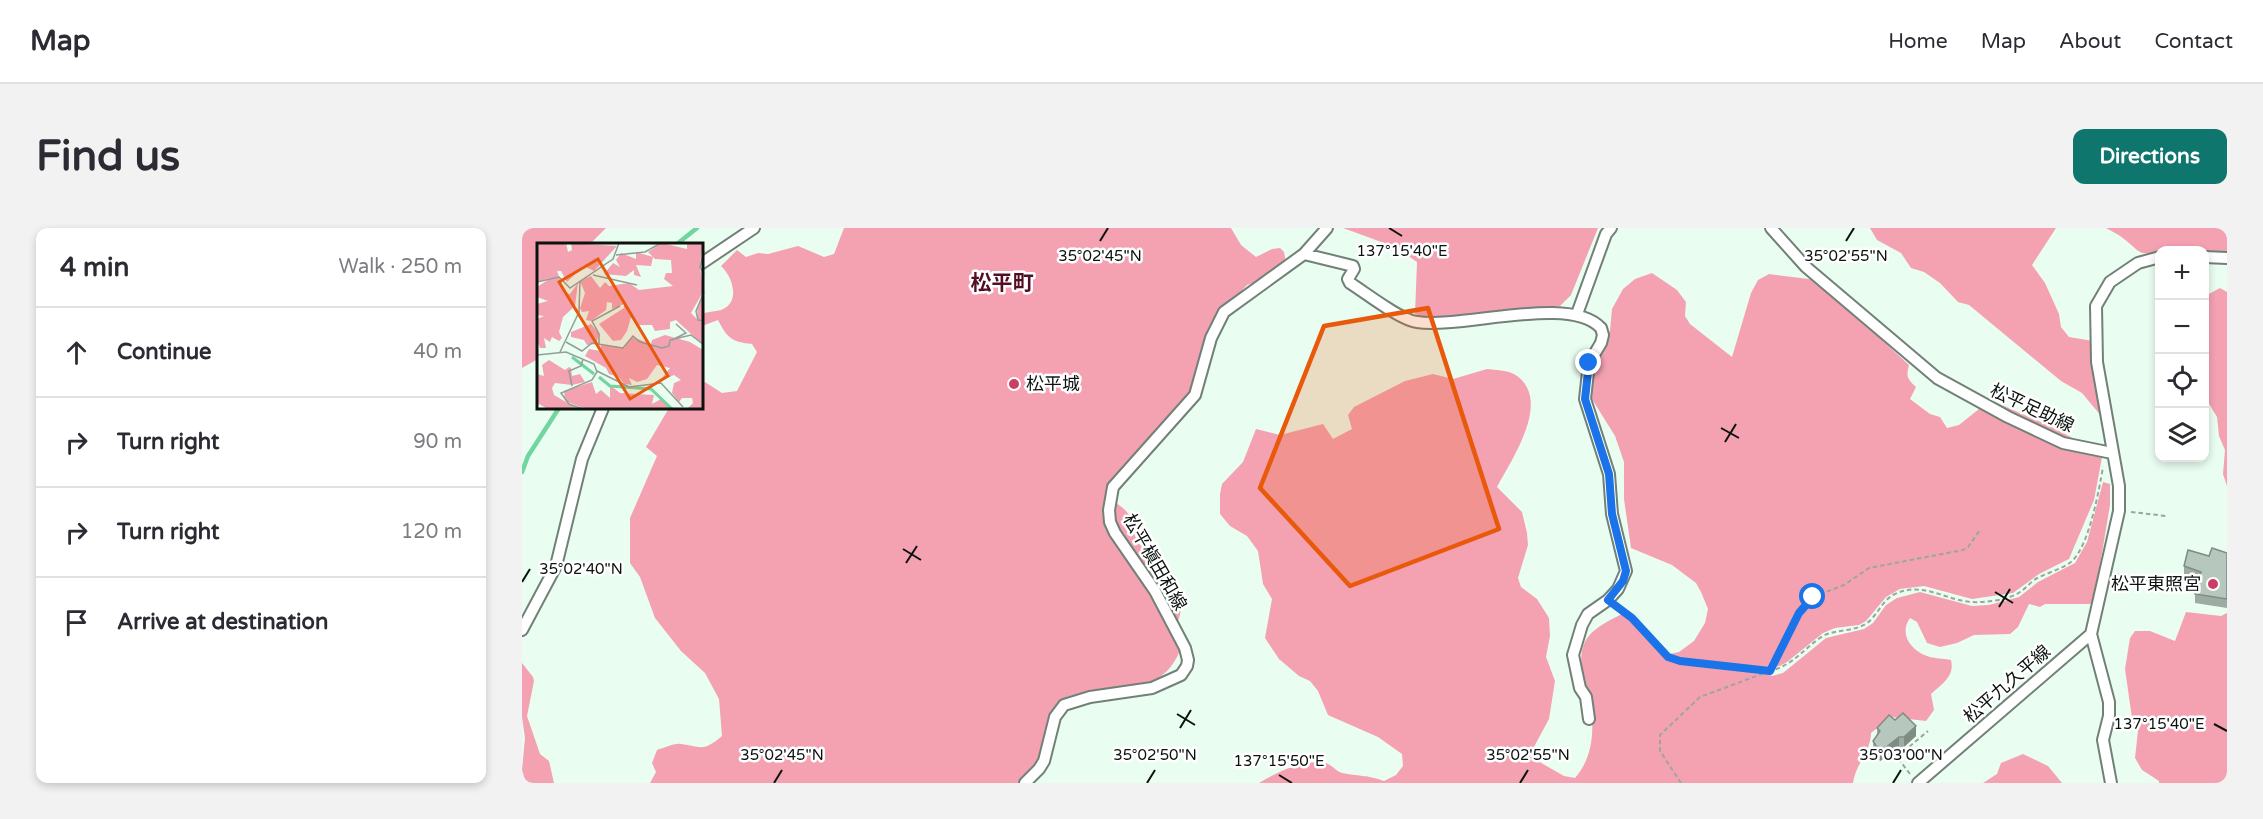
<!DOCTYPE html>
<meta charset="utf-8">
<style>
body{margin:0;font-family:"Varela Round","Noto Sans JP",sans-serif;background:#f2f2f3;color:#2b2b33}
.controls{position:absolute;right:18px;top:18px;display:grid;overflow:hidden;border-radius:12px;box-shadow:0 3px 9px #0003}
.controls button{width:54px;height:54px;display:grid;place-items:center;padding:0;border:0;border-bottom:2px solid #e1e1e2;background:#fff;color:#2b2b33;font:30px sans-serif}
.stop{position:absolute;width:18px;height:18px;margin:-14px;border:4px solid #1a73e8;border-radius:50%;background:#fff}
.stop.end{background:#1a73e8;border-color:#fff;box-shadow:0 2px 6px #0008}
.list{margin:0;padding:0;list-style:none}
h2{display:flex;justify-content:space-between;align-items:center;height:78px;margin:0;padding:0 24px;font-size:26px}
h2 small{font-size:20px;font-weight:400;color:#7c7c81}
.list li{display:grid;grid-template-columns:39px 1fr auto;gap:18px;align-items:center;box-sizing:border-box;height:90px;padding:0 24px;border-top:2px solid #e1e1e2}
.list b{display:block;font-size:22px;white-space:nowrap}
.list em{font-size:20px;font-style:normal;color:#7c7c81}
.icon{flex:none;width:33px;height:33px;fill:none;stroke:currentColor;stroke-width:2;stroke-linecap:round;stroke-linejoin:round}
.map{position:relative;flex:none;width:1705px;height:555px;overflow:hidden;border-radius:12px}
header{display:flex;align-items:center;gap:36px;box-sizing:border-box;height:84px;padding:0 30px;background:#fff;border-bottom:2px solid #e1e1e2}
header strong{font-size:28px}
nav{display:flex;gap:33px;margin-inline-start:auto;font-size:21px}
.intro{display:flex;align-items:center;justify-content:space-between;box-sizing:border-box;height:144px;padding:0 36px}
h1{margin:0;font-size:42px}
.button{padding:15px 27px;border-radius:12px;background:#0f766e;color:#fff;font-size:21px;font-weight:700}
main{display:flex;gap:36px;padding:0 36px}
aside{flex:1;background:#fff;border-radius:12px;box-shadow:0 3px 9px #0003}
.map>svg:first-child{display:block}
</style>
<header>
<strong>Map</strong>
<nav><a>Home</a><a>Map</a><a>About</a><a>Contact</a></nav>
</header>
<div class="intro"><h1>Find us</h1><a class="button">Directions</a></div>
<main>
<aside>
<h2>4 min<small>Walk · 250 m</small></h2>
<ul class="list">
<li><svg class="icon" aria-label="ahead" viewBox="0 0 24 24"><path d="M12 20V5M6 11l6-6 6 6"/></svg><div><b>Continue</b></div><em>40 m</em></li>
<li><svg class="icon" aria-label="right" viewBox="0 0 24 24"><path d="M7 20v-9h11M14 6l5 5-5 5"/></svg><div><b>Turn right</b></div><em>90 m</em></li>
<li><svg class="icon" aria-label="right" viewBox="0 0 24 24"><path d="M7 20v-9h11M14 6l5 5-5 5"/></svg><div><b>Turn right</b></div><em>120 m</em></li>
<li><svg class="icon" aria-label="arrive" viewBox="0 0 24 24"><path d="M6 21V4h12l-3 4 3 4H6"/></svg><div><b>Arrive at destination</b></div></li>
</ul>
</aside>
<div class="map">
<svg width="1705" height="555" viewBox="0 0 1705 555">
<rect width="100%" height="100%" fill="#eafdf1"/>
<!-- forest -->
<path fill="#f4a2b2" d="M0 0H84L68 16H16V131L0 140Z
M322 0H709L719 17 734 29 750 21 758 20 762 24 764 35 749 48 725 57 693 90 670 165 591 251C565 294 606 329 628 363 640 381 648 402 658 422 645 458 609 463 574 465 564 466 550 465 542 471 516 494 530 536 498 555H128L134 544 130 535 135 522C142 520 152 515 159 516 180 519 181 524 200 508L197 471 183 445 159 423 133 390 118 349 108 335V290L135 228 124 219 147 180H180V156L183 154 200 165 215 163 235 124 230 116C210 114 205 110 196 92L180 98V86C186 83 193 84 199 82 219 75 211 49 199 38L215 22 224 29 236 25 246 26 276 18 302 29 312 26Z
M821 0H1076L1049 67 1038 78 939 89 907 90 893 86 895 34 873 19Z
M1348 0H1534L1510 37 1523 55 1537 86 1539 99 1547 109 1571 113 1580 189 1560 165 1539 153 1447 77 1436 74 1418 55 1402 44 1389 40 1379 25 1355 12Z
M1584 0H1705V27L1683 26 1682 22H1638L1637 25C1614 27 1618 23 1602 11 1596 6 1589 3 1584 0Z
M1130 45 1155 62 1164 74 1163 88 1168 96 1210 129 1229 65 1236 52 1247 46 1295 52 1387 137C1384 148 1385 151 1394 159L1388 171 1408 186 1418 189 1425 200 1437 197 1457 181 1475 175C1511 191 1548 205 1580 229L1572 272 1547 331 1517 346 1491 365 1450 371 1402 358 1378 361 1364 369 1344 393 1337 397 1313 400 1301 405 1265 434 1258 438 1245 439 1156 430 1148 426 1157 424 1172 413 1183 395 1186 381 1179 364 1174 355 1150 337 1109 320 1102 271V234L1093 208 1070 171V151L1073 132 1088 103 1090 81 1101 61 1113 51Z
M1698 60 1705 64V258L1701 246 1703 222 1697 208 1695 189 1683 169V68Z
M965 141C973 142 985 142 992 146 1032 170 990 231 975 259L1000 284 1005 305 1006 317 996 350 999 359 1015 371 1027 390 1028 408 1024 429 1033 453 1027 491 1007 528 1042 548 1053 550C1074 526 1073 492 1065 462 1061 447 1056 431 1062 416 1068 401 1088 392 1102 385L1140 427 1145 432 1158 435 1242 444 1250 448 1261 445 1304 410 1342 401 1351 395 1364 377 1375 370 1398 364 1450 378 1467 377 1497 369 1516 354 1553 335 1565 314 1581 254 1588 256V277L1572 373 1568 376H1523L1518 379 1507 376 1496 399 1488 406 1452 407 1435 415 1418 419 1405 415 1395 394 1388 390C1377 405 1388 422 1405 428 1412 431 1421 430 1429 432 1433 448 1420 456 1409 466L1412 482 1404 493 1369 489 1349 505C1349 523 1333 537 1331 555H737C756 544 781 531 804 535 810 537 814 543 820 545 835 548 846 547 862 553L874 547 881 538 880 526 856 509 806 487 796 463 788 453 777 448 757 431 743 410 750 371 741 356 736 323 725 308 708 298 698 286V266L700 256 721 234 734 201 758 207 801 196 811 211 830 201 826 187 832 179 883 153 911 146 931 151Z
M591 273C617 289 605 294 616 314 622 323 632 329 639 337 654 352 665 376 655 395L599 307 591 290Z
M1664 384 1699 388 1705 385V555H1637V553L1620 542 1613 530 1616 503 1610 490 1603 441 1608 410 1613 403H1628L1653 413Z
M0 435 11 449 12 453 5 488 18 526 27 533 32 555H4L0 542 3 510 0 489Z
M1501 526 1526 538 1540 555H1461L1475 546 1479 535Z"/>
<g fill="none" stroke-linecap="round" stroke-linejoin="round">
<!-- stream -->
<path stroke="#70d59f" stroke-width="4.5" d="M155 16 175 0
M0 244 6 228 37 180"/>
<defs>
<path id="minor" d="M1249 0 1284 39 1415 150 1486 189 1541 215 1590 225
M782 26 831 38 832 41 826 51 828 55C844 65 878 92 895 94 941 101 1048 66 1079 100L1081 107 1079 115 1067 135 1063 171 1087 246 1090 286 1104 343 1096 361 1086 372 1066 386 1060 397 1051 427 1058 460 1064 469 1067 491
M1682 29 1705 30
M180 35 232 0
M1055 86 1084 6 1089 0
M0 402 34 338 60 231 81 180
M503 555 517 541 522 533 533 489 542 477 568 469 630 460 659 447 665 438 666 432 663 420 633 363 593 305 588 294 587 282 591 259 673 167 689 110 702 84 782 26 805 0
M1396 555 1569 406
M1589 555 1581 512 1587 488V474L1569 406 1597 283V258L1575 134 1574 78 1588 54 1616 35 1638 29"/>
</defs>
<!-- minor casing -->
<use href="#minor" stroke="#718177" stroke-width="14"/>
<!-- path -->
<path stroke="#99a79e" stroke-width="2" stroke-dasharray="4.5 3" stroke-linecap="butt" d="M1609 284 1644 288
M1595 346 1665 361
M1095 379C1115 394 1135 426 1158 433L1248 443C1272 437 1282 420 1301 408 1314 401 1332 404 1345 395 1356 387 1360 372 1373 366 1400 353 1423 372 1449 374 1462 375 1487 372 1498 364 1503 361 1507 356 1512 352 1523 345 1539 342 1549 334 1567 319 1577 262 1581 239
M1388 546 1375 529 1406 503
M1159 555 1138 523V507L1178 469 1248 443 1285 374 1291 369 1322 357 1347 340 1441 322 1446 319 1458 302"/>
<!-- minor -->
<use href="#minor" stroke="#fff" stroke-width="10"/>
</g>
<!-- wall -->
<path fill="#9daca3" d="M1705 325V380L1673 375V366L1676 352 1662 347V338Z
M1355 500 1394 508 1382 519H1377L1358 533 1351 522V513L1355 507Z"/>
<!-- shaded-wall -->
<path fill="#7f8c84" d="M1394 498V508L1382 519V509Z
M1377 509V519L1358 533V524Z"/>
<!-- building -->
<path fill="#b6c8bd" stroke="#7f8c84" stroke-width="1.5" d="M1690 320 1705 325V371L1673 366 1679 344 1662 338 1666 322 1687 328Z
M1381 485 1394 498 1382 509H1377L1358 524 1351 513 1358 503 1355 500 1367 487 1373 492Z"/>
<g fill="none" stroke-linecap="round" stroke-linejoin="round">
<!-- route -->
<path stroke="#1a73e8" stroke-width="8" d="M1067 135 1063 171 1087 246 1090 286 1104 343 1101 353 1086 372 1110 390 1146 429 1158 433 1248 443 1277 385 1291 369"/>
</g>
<!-- marked area -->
<path fill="#e8590c" fill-opacity="0.2" stroke="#e8590c" stroke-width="4.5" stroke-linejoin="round" d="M906 80 977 301 828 358 738 260 802 98Z"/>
<!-- ticks -->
<path fill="none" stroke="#0c130f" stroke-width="2" d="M867 0 880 8M578 13 586 0M1324 13 1332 0M1199 200 1217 210M1203 214 1214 196M381 321 399 332M384 335 395 318M0 354 8 341M1473 364 1491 375M1477 379 1488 361M655 486 673 497M1692 496 1705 503M658 500 669 482M757 547 770 555M252 555 260 542M625 555 633 542M998 555 1006 542M1371 555 1379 542"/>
<!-- markers -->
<g fill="#cb3d67" stroke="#fff" stroke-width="2">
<circle cx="492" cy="156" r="6"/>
<circle cx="1691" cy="356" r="6"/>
</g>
<g text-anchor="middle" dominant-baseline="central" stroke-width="5" stroke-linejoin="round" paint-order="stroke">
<!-- poi labels -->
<g font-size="18" fill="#0c130f" stroke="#fff" text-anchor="start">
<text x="504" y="156">松平城</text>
<text x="1679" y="356" text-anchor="end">松平東照宮</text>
</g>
<!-- street labels -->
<g font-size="18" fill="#0c130f" stroke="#fff">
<text transform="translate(1510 180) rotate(25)">松平足助線</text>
<text transform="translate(633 334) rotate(60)">松平槇田和線</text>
<text transform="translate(1485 456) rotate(-41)">松平九久平線</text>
</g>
<!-- quarter labels -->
<g font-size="21" font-weight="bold" fill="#520e23" stroke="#fff">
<text x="480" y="55">松平町</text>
</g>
</g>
<!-- overview -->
<g transform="translate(15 15)">
<rect width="166" height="166" fill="#eafdf1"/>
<path d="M0 0H29L31 9 35 7 34 0 80 3 57 28 47 23 30 39 24 28H20L28 50 33 51 41 40 38 63 26 74 22 89 25 95 22 98 15 94 13 99 7 95 9 105H3L0 97V76L7 73 0 72V61L11 58 0 54V44L14 35 0 39ZM125 0 150 6V0H166L163 22 166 49 154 70 161 77 160 65 166 50V102L139 77 133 79V86L118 88 115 82H100L94 74 90 88 84 97 76 98 62 81 87 65V61L75 66V60L70 59 69 67 54 78 49 77 52 68 45 69 43 65 48 50 43 38 54 33 63 45 68 39 72 43 92 40 102 47 136 43 127 36 129 30H135L134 17 118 16 111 9ZM99 9 116 14 114 23 99 22 104 34 97 32V27L89 33 67 31 76 20 83 24 79 17 84 10 99 16ZM54 81 62 91 59 101 50 102 47 97 34 94V89ZM128 92 153 99 166 107V166H150L156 160 155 155H145L142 159 135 150 137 140 144 137 137 132 123 138 133 125 120 122 110 136 100 139 92 135 95 142 87 141 82 134 72 131 69 125 48 113 52 106 64 108V102L87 105 95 94 114 101 115 97ZM12 117 28 127 32 124 34 125 35 133 43 131 48 139 35 142 18 140 15 145 17 152 41 166H11L0 160V131L7 133 5 122ZM55 139 59 151 64 147 73 155V142L83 150 117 152 115 161 124 156 134 166H49L28 158 27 148Z" fill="#f4a2b2"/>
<path fill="none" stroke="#70d59f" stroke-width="3" d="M35 114 57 131M62 134 73 143 114 146 135 166"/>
<path fill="none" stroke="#919f97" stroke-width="1.5" d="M167 8 163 24 167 31M79 12 108 9 124 0M56 32 100 42M0 39 22 34 33 45 76 16 82 0M167 49 159 68 161 77 167 78M135 97 149 90 139 81M29 99 45 108 55 100 86 105 96 93 103 99 125 105 132 103 133 97 154 92 167 102M62 102V91L55 78 83 63M23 109 42 69 43 38M0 112 29 109 57 121 60 129 55 137 24 150 32 161 46 166M60 128 92 144 124 140 146 164M35 143 32 128 44 123 46 116"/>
<path fill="#e8590c" fill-opacity="0.15" stroke="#e8590c" stroke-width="3" d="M61 16 131 133 93 156 22 39Z"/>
<rect width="166" height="166" fill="none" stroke="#0c130f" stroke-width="3"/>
</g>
<g font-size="15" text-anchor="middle" fill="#0c130f" stroke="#fff" stroke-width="5" stroke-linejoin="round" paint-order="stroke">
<text x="880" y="28">137°15'40"E</text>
<text x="1324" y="33">35°02'55"N</text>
<text x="578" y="33">35°02'45"N</text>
<text x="59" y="346">35°02'40"N</text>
<text x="1637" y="501">137°15'40"E</text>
<text x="260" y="532">35°02'45"N</text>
<text x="633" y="532">35°02'50"N</text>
<text x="1006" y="532">35°02'55"N</text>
<text x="1379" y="532">35°03'00"N</text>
<text x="757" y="538">137°15'50"E</text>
</g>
</svg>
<div class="controls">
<button>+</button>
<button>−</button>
<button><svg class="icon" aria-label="locate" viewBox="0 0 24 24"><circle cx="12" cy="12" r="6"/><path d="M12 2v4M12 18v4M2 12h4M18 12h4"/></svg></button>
<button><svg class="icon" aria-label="layers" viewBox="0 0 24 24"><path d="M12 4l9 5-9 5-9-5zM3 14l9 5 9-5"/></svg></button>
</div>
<div class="stop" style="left:1291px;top:369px"></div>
<div class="stop end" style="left:1067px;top:135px"></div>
</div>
</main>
